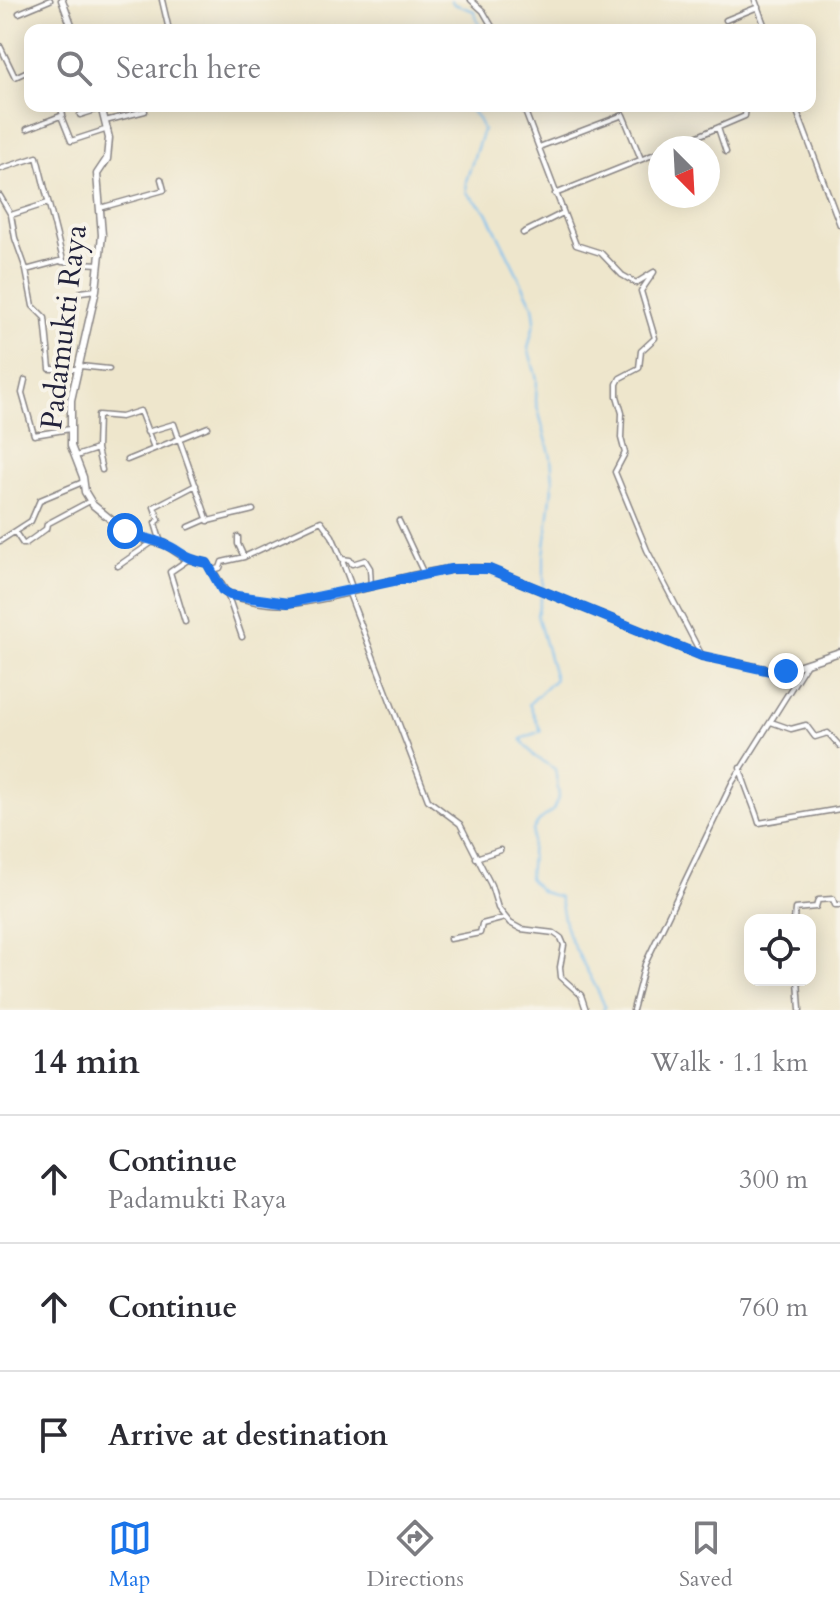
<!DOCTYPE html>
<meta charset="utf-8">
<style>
body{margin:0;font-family:Cardo,serif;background:#f2f2f3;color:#2b2b33}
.controls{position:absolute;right:24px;bottom:24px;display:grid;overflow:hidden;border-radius:16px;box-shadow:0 4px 20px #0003}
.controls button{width:72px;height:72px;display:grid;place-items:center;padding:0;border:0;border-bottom:2px solid #e1e1e2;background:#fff;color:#2b2b33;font:40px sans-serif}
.compass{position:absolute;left:648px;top:136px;width:72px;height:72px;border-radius:50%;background:#fff;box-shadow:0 4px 20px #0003;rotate:156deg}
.stop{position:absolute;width:24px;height:24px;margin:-18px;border:6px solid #1a73e8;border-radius:50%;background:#fff}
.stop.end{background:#1a73e8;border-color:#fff;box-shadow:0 2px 8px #0008}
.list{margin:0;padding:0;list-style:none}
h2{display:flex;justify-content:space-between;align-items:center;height:104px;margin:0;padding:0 32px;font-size:34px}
h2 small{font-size:26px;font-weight:400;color:#7c7c81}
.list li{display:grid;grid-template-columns:52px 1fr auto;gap:24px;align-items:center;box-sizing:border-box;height:128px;padding:0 32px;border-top:2px solid #e1e1e2}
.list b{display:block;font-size:30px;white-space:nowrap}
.list p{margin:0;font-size:26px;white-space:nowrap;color:#7c7c81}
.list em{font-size:26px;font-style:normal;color:#7c7c81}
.icon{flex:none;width:44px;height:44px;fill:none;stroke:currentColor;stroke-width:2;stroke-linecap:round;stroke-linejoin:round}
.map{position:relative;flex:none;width:840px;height:1010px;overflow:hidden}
.search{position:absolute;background:#fff;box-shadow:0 4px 20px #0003;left:24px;right:24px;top:24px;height:88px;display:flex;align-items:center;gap:20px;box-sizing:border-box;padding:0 28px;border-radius:16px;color:#7c7c81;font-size:30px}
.sheet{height:488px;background:#fff}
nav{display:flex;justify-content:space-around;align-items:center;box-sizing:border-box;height:112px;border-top:2px solid #e1e1e2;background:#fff;font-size:22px;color:#7c7c81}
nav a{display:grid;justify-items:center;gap:4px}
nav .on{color:#1a73e8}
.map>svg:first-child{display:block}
</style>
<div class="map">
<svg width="840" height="1010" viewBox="0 0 840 1010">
<rect width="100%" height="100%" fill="#f7f3e8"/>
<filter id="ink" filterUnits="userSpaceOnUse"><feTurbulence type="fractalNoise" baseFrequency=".0125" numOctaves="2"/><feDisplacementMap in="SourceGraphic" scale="16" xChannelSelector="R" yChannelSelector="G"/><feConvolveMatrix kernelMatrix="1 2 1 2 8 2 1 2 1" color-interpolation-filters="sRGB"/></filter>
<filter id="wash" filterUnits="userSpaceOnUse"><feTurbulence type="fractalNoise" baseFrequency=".006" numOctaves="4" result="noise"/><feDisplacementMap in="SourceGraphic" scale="32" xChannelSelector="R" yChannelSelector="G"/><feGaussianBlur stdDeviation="1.8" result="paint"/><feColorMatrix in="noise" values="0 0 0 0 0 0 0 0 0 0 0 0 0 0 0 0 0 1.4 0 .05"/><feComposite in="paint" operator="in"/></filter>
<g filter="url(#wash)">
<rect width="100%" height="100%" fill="#eee6cc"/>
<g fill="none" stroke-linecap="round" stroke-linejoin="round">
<!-- stream -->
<path stroke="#79bef0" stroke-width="2" d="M451 0 454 4 474 11 481 30
M461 106C475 111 478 117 483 130L466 181 467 193 487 212 533 306 535 320 528 348 537 379 536 402 551 457 553 480 544 556V584L537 615 555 679 529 704 541 731 521 739 534 756 555 769 559 796 553 810 539 821 533 830 529 879 542 892 559 897C563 910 564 924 569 936 580 960 595 982 605 1007L603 1010"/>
</g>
</g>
<g filter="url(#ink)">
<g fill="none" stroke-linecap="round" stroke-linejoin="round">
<defs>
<path id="street" d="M162 0 169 30
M471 0 483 11 494 30
M755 0 766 30
M19 13 50 0
M726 20 758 7
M0 46 15 77 30 70
M523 106 576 245 601 253 622 275 636 283 654 272 641 291 655 338 641 351 639 368 620 378 617 384V396L622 413 621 438 625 453 615 472 647 550 701 654
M795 106 840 225
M80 115 102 108
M61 116 71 141 108 129
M105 121 145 111
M718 128 726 152
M27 129 63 115 60 106
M539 147 623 115 641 159
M670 148 745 116 746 106
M0 169 37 157 63 260 26 270 33 306 45 318 50 369H77
M555 194 660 152
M0 196 11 215
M100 208 164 190 161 179
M523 233 563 213
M62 262 99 264
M26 269 15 238 11 215 48 203
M81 292 96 290
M80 366 109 369
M25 380 22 393 34 435 70 429
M147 432 174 424 208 521C223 517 237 514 253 510
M97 449 102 470
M76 456 97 449 98 415 121 417 140 411 154 448
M127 460 208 427
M399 521 424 574
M189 527 205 520
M15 532 23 544H25L46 529 47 524 90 501
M238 537V544L244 557
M0 541 31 521 40 500 83 482
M161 543 155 523 159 520 154 507 196 485
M343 563 353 590
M118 566 154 541
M213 570 220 568 222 562 244 557 321 521 332 536 342 559 350 560 352 564 365 560 370 568 371 586
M348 591 428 800 460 824 491 885 498 908 510 923 521 929 554 933 561 938 564 945 560 967 561 977 581 995 586 1010
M227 593 242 637
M185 622 170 572 189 559
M771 722 791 729 806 725 815 737 828 733 840 746
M740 768C745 788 754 805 759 823L840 809
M476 858 500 850
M794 920 795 909 816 907 818 900 833 899 835 905H840
M450 939 480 933 482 924 505 918
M798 980 800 1010
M633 1010 645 964 732 783 806 665"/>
<path id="secondary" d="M62 0 73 30
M101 106 109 138 107 159 97 174 102 235 96 290 71 400V446L83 477 85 492 93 505 125 531 146 540 165 544 186 558 207 563 226 593C243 599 269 605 287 603 355 598 420 563 489 569L702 656 779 672 840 652"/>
</defs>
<!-- street casing -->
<use href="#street" stroke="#888484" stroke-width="7"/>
<!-- secondary casing -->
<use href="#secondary" stroke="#888484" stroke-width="9"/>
<!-- street -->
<use href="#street" stroke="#fff" stroke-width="4"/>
<!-- secondary -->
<use href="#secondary" stroke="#fff" stroke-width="6"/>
</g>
</g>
<g fill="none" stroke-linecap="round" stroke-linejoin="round" filter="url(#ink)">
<!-- route -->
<path stroke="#1a73e8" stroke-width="10" d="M125 531C138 537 151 539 164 544 182 551 183 559 207 563L222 590 230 595 288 603 451 569H489L702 656 775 672 786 671"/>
</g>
<g text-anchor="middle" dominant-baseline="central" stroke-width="8" stroke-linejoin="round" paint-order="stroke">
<!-- street labels -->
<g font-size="30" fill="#22223b" stroke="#f7f3e8">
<text transform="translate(64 327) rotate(-83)">Padamukti Raya</text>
</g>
</g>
</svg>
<div class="controls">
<button><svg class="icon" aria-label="locate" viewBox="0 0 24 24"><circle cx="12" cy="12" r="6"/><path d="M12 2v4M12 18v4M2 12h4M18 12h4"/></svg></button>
</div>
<svg class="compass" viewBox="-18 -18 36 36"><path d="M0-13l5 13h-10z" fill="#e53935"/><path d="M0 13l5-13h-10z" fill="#7c7c81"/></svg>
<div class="stop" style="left:125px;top:531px"></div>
<div class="stop end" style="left:786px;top:671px"></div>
<div class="search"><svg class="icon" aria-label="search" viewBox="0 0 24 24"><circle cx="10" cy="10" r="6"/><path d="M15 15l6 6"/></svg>Search here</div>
</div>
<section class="sheet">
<h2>14 min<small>Walk · 1.1 km</small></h2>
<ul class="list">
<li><svg class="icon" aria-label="ahead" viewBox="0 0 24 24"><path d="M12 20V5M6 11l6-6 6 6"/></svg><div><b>Continue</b><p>Padamukti Raya</p></div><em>300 m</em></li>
<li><svg class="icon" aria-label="ahead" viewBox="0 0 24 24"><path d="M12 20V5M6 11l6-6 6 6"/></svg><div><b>Continue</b></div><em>760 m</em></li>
<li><svg class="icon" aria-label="arrive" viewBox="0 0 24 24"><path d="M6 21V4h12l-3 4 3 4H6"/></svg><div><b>Arrive at destination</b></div></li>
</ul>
</section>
<nav>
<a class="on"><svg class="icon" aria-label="map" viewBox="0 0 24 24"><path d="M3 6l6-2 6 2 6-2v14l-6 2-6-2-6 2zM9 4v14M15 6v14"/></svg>Map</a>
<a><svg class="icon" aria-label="directions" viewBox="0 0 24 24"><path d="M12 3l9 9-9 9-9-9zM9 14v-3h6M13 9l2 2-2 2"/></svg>Directions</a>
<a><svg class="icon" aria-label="saved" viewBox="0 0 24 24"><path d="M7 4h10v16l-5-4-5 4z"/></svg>Saved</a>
</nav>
